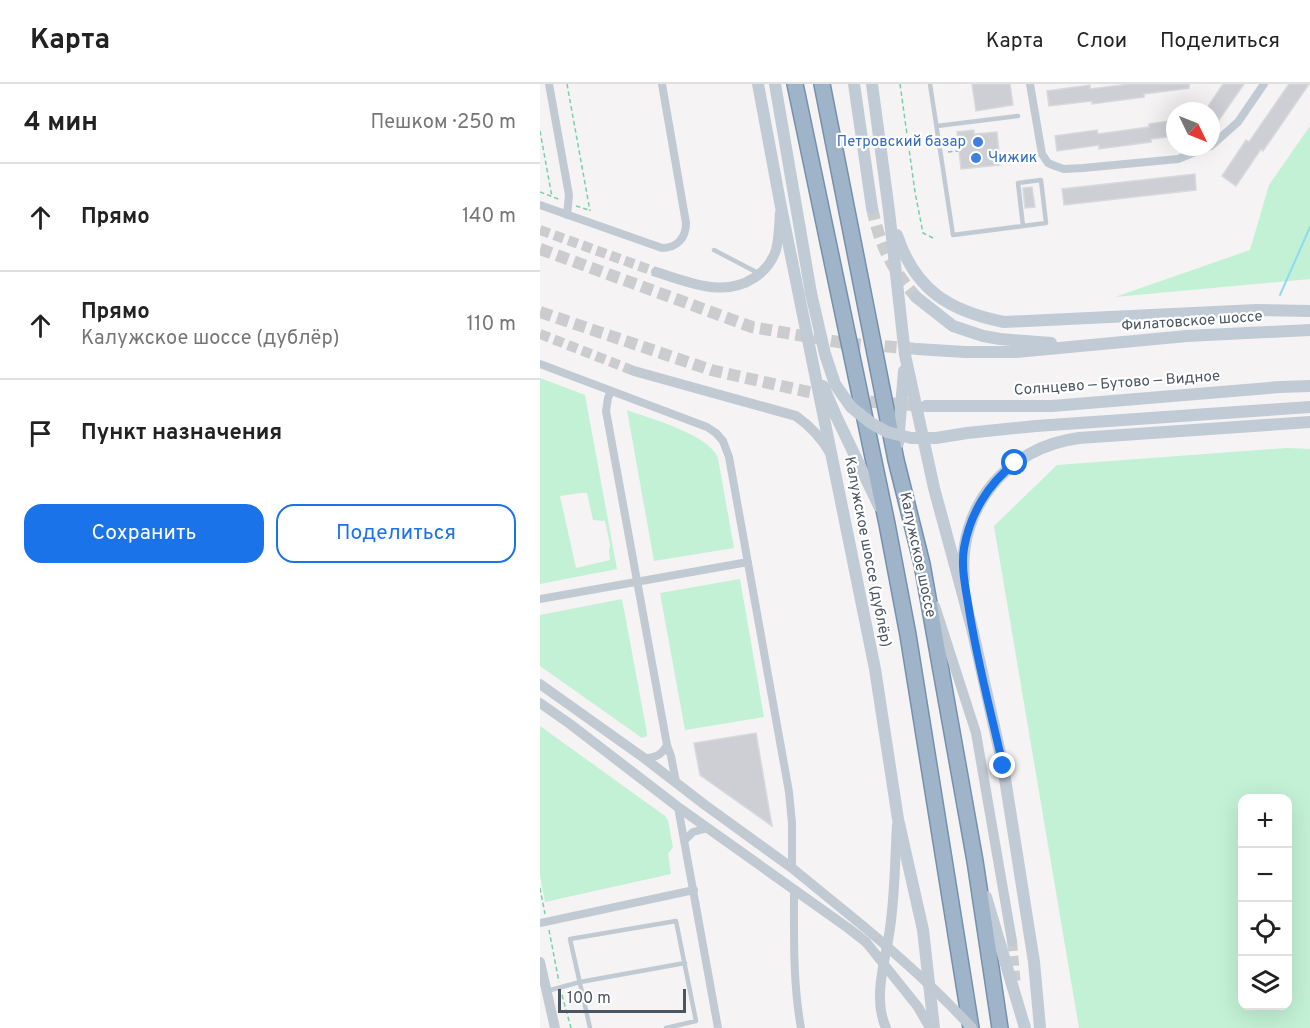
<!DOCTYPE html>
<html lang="ru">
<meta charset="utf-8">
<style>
body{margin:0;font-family:Overpass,sans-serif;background:#f6f6f6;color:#222}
.controls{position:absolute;right:18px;bottom:18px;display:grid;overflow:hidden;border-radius:12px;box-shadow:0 6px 24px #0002}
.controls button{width:54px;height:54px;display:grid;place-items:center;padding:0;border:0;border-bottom:2px solid #e0e0e0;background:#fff;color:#222;font:30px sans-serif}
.compass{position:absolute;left:626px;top:18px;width:54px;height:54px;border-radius:50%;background:#fff;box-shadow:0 6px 24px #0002;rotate:133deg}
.scale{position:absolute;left:18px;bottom:15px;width:128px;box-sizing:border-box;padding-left:6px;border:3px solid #4a5661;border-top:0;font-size:16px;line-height:21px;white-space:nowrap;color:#4a5661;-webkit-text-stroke:4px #fff;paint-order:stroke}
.stop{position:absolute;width:18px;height:18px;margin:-14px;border:4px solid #1a73e8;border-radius:50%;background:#fff}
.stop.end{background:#1a73e8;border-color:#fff;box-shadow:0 2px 6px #0008}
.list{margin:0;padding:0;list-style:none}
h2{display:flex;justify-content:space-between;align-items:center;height:78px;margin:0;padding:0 24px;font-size:26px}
h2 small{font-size:20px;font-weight:400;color:#767676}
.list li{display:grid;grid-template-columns:39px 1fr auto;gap:18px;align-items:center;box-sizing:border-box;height:108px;padding:0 24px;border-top:2px solid #e0e0e0}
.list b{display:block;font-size:22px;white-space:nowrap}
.list p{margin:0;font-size:20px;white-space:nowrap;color:#767676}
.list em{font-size:20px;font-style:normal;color:#767676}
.actions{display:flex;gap:12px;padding:18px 24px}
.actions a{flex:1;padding:14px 0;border:2px solid #1a73e8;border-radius:18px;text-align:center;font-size:21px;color:#1a73e8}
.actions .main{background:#1a73e8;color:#fff}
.icon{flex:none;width:33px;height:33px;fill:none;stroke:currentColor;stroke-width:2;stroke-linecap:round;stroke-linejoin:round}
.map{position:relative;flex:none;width:770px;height:944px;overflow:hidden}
header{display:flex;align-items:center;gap:36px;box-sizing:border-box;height:84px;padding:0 30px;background:#fff;border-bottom:2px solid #e0e0e0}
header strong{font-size:28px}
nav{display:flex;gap:33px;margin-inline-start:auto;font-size:21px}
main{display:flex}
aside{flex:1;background:#fff}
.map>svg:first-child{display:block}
</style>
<header>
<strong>Карта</strong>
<nav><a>Карта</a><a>Слои</a><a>Поделиться</a></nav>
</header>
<main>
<aside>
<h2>4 мин<small>Пешком · 250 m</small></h2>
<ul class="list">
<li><svg class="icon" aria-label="ahead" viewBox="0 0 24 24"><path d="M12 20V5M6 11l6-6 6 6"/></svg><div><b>Прямо</b></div><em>140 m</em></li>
<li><svg class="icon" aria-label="ahead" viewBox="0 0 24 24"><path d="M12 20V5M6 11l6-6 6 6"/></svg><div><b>Прямо</b><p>Калужское шоссе (дублёр)</p></div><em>110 m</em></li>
<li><svg class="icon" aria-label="arrive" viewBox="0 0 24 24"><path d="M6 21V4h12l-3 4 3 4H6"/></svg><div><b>Пункт назначения</b></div></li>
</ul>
<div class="actions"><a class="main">Сохранить</a><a>Поделиться</a></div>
</aside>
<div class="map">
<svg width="770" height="944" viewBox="0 0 770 944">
<rect width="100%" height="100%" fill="#f5f3f3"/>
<!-- green -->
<path fill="#c3f1d5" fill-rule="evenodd" d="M770 42V195L575 213 710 166 729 101Z
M0 294 45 311 77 485 0 500ZM40 409H47L53 436 65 437 70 461 69 467 70 476 36 484 20 412Z
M87 326C111 335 169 350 178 374L194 464 114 477Z
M747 364 770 365V944H539L454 442 517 381ZM702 714H748V922H702Z
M200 495 224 633 145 646 120 509Z
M82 515 107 649V652L102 654 0 582V531Z
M0 642 125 732 128 736 133 763 128 770 131 790 5 818 0 791Z"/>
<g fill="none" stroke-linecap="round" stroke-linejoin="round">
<!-- stream -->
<path stroke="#90daee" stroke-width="2" d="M740 211 770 143"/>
</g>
<!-- building -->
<path fill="#cdcfd5" stroke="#d7d9de" stroke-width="1.5" d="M432 0H470L473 21 436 27Z
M590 0H649V4L604 10V13L552 20V17L509 22 507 7 550 1V5Z
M683 0H704L679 36 671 31V27H665Z
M749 0H769L723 67 721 65 696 102 682 92 706 56 709 58Z
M635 36V52L611 55V58L559 65V61L517 67 515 52 557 46 558 50 609 43V40Z
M434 46V50L457 48 460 81 421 85 417 48Z
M655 90 656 106 524 121 522 105Z
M492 103 495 123 485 124 483 104Z
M216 649 232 742 160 691 154 659Z"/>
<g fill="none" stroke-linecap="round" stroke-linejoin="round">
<!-- tertiary-tunnel -->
<path stroke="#caccce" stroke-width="10" stroke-dasharray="10 5" stroke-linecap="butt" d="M0 146 116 188
M0 250 94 287
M472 857 476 902"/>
<!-- secondary-tunnel -->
<path stroke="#caccce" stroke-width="12" stroke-dasharray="12 6" stroke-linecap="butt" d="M332 124C340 161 351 184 376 213
M0 165 212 243 304 259 377 265
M0 228 171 286 264 307 286 311
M312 315 334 318 385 322"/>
<defs>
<path id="trunk" d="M255 0 347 440 368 551 431 944
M282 0 356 376 382 480 435 777 460 944"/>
</defs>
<!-- trunk casing -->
<use href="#trunk" stroke="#7690ad" stroke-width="18"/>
<!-- path -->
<path stroke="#7ad0a6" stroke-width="1.5" stroke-dasharray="4.5 3" stroke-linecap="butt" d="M27 0 50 127
M360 0 375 108 383 149 393 154
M0 47 12 113
M408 68 419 67
M0 108 21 116
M36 122 49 126
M0 804 5 830
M9 846 19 898
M22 911 31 944"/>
<!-- service -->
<path stroke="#c1cad2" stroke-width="4.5" d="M390 0 413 151 483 142 478 99 501 96 506 139 483 142
M397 42 478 32
M174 166 218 189
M7 907 40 898 145 879
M50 944 30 855 136 837 156 937 126 944"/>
<!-- minor -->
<path stroke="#c1cad2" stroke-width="8" d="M9 0 29 111 27 131
M490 0 502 70 508 79 515 82 524 85 543 84 638 75 668 63
M671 62 698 38 724 0
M0 121 122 164C137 164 146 154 146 139L122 0
M0 280 167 343 176 349 183 357 189 373 249 708 252 739V781
M71 307 68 314 66 327 127 661 131 672 136 698
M0 515 208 478
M104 674C115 674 122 671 127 661
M138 723 178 944
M145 756 153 748 168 744
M254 811C254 856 253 900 261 944
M0 839 154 806"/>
<!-- tertiary -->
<path stroke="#c1cad2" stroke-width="10" d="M116 188C149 198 183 214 214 194 225 187 232 178 236 166 239 155 239 141 240 129
M94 287 256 332C270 342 281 353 290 369
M395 522 436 649 472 857
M0 600 104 674 165 721 252 784 323 842
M0 619 30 640 138 723 308 844 326 858
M0 878 15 944
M346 944C332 912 346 876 350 844 355 810 355 775 357 741"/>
<!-- secondary -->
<path stroke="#c1cbd6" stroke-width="12" d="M218 0 241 123 335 585 358 735 383 846 394 944
M235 0 271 209
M314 0 332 124
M332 0 349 127 365 271 394 404 432 544 463 682 494 878 500 944
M357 151C375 206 409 227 464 238L716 226 770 227
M376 213 413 242 443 252 460 255 511 259
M377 265 425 268H476L647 252 770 246
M283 302 296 332 339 422
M386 322H512L740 303 770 302
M496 342 770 323
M358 359 364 287
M424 495C417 423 468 363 539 354L770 338
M446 813 485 944"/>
<!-- trunk -->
<use href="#trunk" stroke="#9fb4c9" stroke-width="15"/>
<!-- tertiary-bridge -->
<path stroke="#c1cad2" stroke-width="10" d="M323 842C361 874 398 907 432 944
M326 858 378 923 390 944"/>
<!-- secondary-bridge -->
<path stroke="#c1cbd6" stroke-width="12" d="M271 209 285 270 295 300 311 323 331 339 347 348 371 354H396L427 349 496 342"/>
</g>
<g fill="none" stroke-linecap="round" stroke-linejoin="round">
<!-- route -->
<path stroke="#1a73e8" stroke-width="8" d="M463 682C451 628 436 574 428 519 425 501 421 482 424 464 430 430 448 400 475 379"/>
</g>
<!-- markers -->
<g fill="#3f7fe0" stroke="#fff" stroke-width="2">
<circle cx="438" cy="58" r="6"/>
<circle cx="436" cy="74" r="6"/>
</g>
<g text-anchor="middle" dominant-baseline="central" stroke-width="4.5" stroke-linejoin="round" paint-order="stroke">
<!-- shop labels -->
<g font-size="15" fill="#366cbe" stroke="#fff" text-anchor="end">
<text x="426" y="58">Петровский базар</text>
<text x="448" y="74" text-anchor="start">Чижик</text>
</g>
<!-- street labels -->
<g font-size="15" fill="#4a5661" stroke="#fff">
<text transform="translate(652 238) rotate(-4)">Филатовское шоссе</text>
<text transform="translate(577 300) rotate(-4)">Солнцево — Бутово — Видное</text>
<text transform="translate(327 468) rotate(79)">Калужское шоссе (дублёр)</text>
<text transform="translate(377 471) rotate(78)">Калужское шоссе</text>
</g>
</g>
</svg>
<div class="controls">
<button>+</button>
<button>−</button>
<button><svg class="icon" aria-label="locate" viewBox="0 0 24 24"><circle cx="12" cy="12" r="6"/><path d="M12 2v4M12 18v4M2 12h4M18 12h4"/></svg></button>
<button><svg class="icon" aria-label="layers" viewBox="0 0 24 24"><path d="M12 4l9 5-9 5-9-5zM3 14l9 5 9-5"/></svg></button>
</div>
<svg class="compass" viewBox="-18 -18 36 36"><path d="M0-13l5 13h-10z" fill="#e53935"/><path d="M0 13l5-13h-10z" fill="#767676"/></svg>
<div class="scale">100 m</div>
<div class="stop" style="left:475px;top:379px"></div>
<div class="stop end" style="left:463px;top:682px"></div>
</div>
</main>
